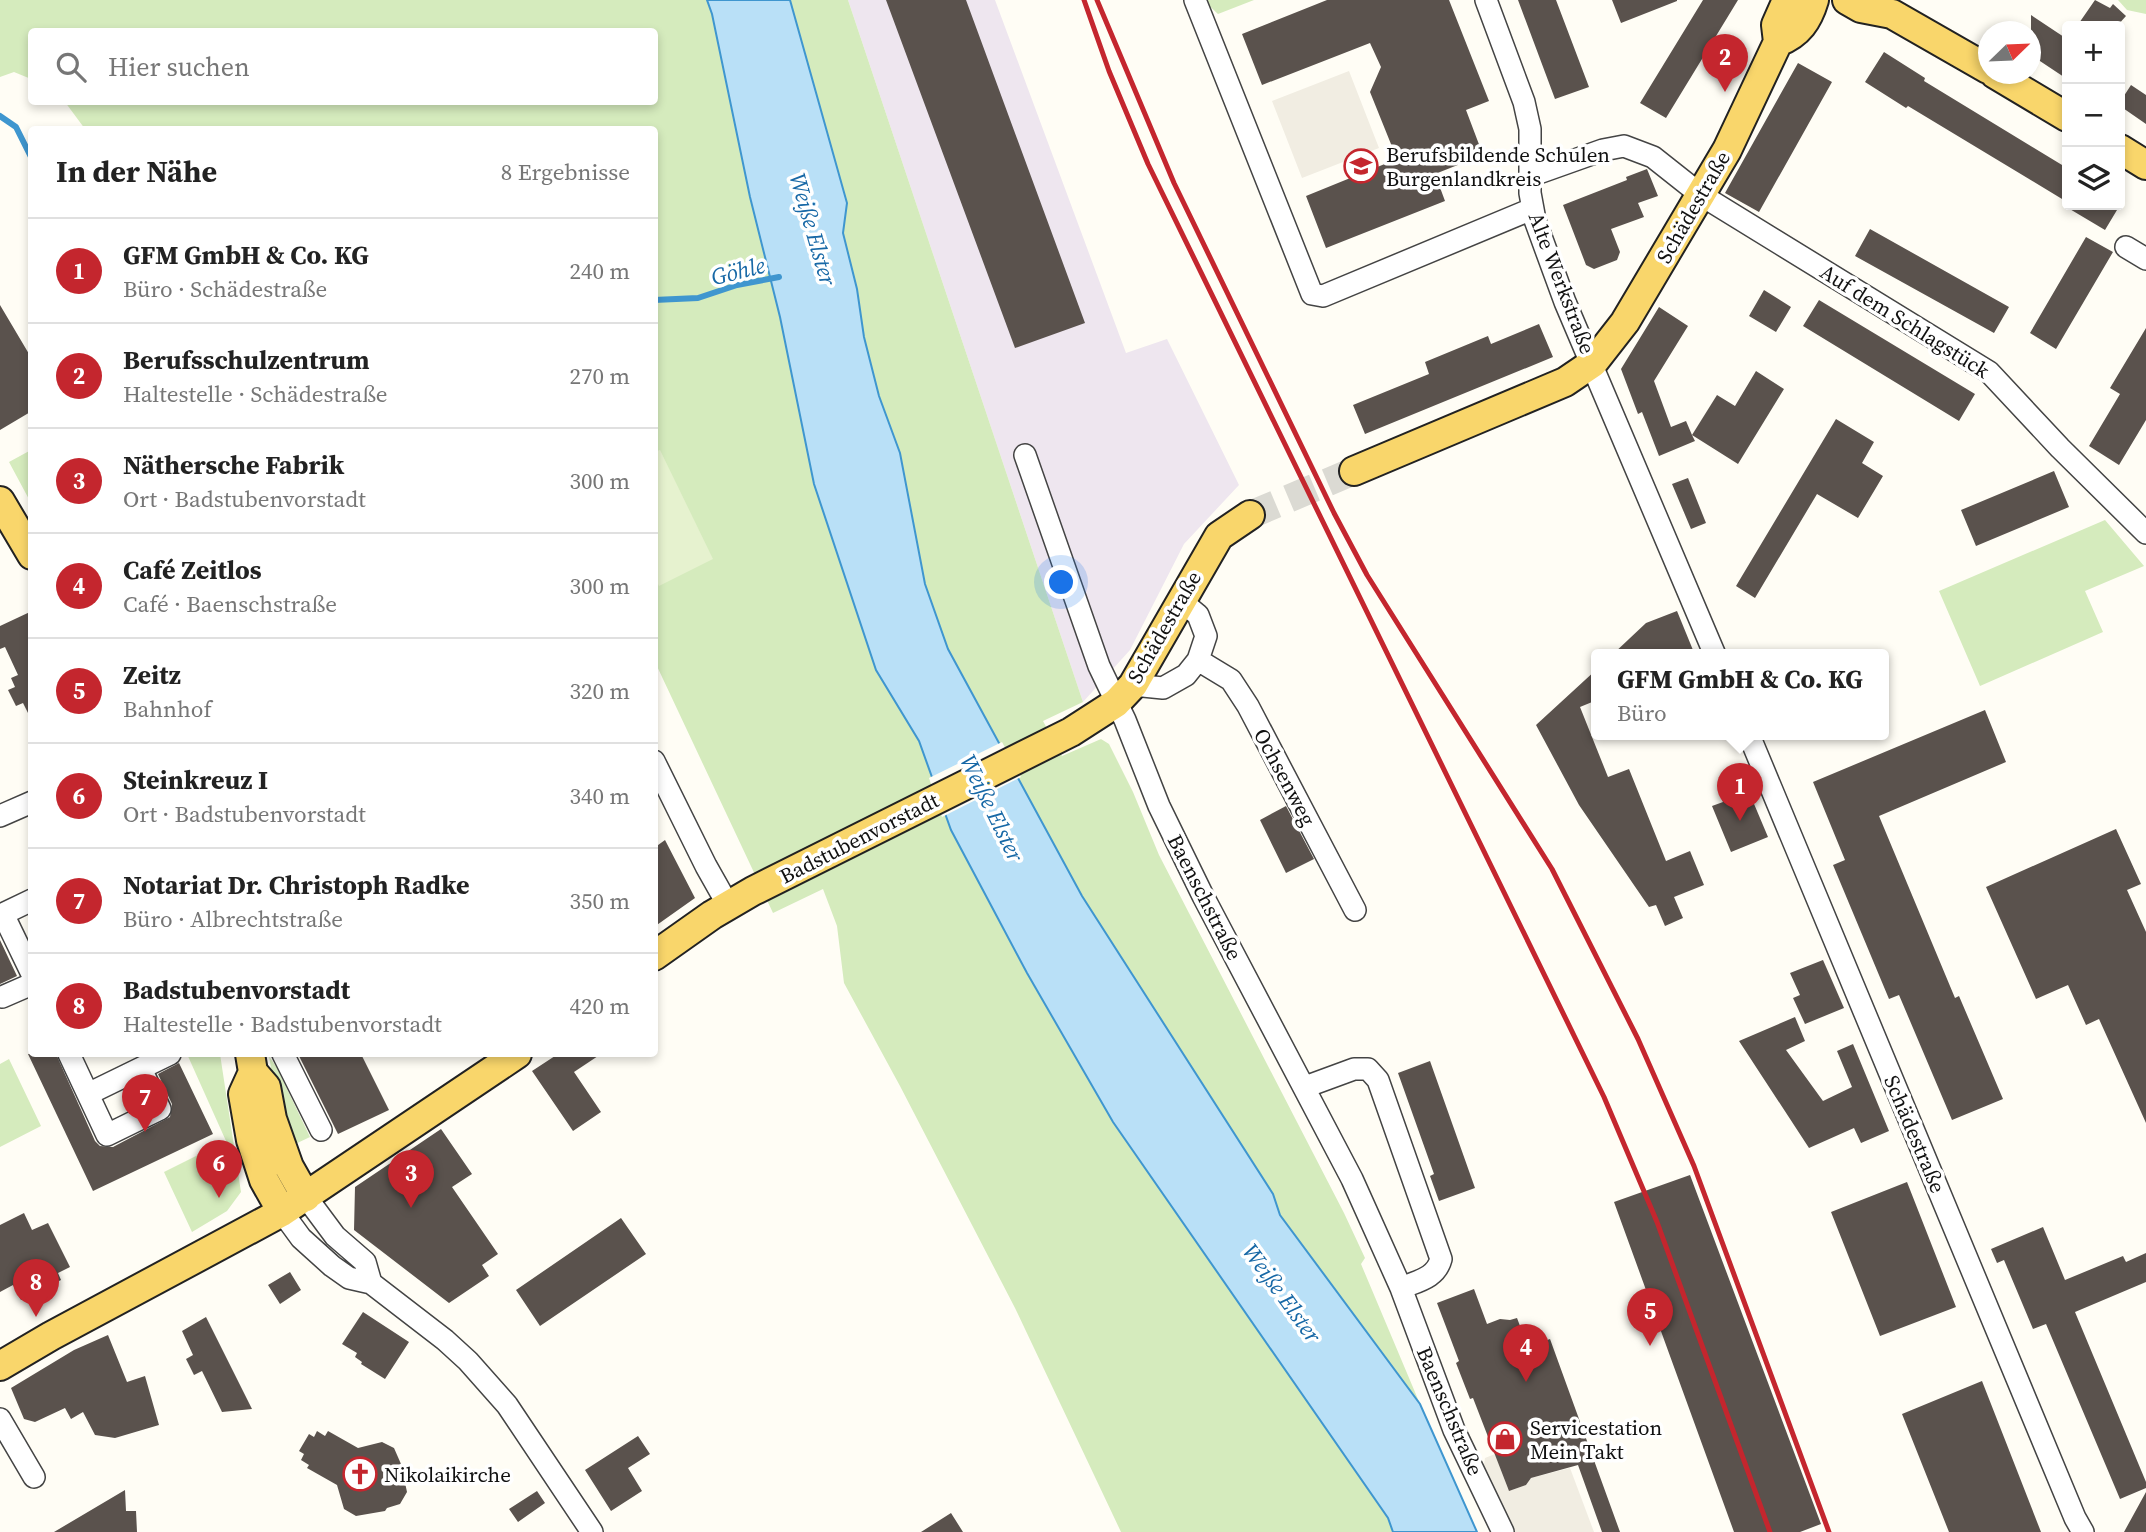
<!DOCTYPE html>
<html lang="de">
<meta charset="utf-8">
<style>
body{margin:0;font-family:"Source Serif 4",serif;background:#f6f6f6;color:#222}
.controls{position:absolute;right:21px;top:21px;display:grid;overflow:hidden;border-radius:7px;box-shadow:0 4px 10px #0003}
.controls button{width:63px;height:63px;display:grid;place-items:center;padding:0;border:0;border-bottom:2px solid #e0e0e0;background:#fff;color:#222;font:35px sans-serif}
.compass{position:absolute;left:1978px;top:21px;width:63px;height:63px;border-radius:50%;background:#fff;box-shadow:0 4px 10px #0003;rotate:67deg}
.you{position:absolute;left:1062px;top:583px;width:24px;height:24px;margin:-18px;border:5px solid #fff;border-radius:50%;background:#1a73e8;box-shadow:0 0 0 10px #1a73e833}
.badge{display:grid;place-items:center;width:46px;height:46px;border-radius:50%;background:#c4262e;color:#fff;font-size:23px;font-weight:700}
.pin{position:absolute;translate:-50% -58px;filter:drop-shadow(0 2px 4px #0008)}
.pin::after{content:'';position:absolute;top:37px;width:24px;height:21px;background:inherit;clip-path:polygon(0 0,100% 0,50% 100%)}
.popup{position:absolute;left:1591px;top:649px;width:298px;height:91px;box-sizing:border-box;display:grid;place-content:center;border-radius:7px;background:#fff;filter:drop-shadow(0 2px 5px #0005);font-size:23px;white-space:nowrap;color:#767676}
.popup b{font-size:26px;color:#222}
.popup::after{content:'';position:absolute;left:50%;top:100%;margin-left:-14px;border:14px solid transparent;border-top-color:#fff}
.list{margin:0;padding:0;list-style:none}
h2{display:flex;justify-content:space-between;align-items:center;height:91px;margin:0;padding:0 28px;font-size:30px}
h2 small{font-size:23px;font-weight:400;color:#767676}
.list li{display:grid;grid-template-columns:46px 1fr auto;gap:21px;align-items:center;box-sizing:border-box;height:105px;padding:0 28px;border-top:2px solid #e0e0e0}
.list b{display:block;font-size:26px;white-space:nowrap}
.list p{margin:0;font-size:23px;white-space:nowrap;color:#767676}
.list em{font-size:23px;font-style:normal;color:#767676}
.icon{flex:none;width:38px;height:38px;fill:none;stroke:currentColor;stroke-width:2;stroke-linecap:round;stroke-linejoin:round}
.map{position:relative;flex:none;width:2146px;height:1532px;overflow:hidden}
.search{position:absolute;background:#fff;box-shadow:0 4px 10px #0003;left:28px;top:28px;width:630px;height:77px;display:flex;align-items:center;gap:18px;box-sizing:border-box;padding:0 24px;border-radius:7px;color:#767676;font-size:26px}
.panel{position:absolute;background:#fff;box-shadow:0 4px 10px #0003;left:28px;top:126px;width:630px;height:931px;border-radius:7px}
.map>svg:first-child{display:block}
</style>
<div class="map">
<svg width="2146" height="1532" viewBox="0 0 2146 1532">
<rect width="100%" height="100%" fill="#fffdf5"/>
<!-- industrial -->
<path fill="#eee6ef" d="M848 0H995L1126 353 1167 339 1239 485 1184 544 1130 650 1083 702Z"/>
<!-- green -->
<path fill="#d5ebbd" d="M0 0H707L712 14 750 197 780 317 814 484 876 670 919 741 951 830 1027 974 1113 1122 1388 1518 1393 1532H1121L1015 1308 900 1086 844 983 837 926 823 889 773 913 655 662 654 130 85 129 65 102H654V32H32L31 79 14 72 0 77Z
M790 0H848L1083 702 1043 721 1062 756 1101 739 1109 744 1133 792 1159 855 1344 1213 1365 1258 1361 1264 1420 1404 1280 1215 1273 1194 1082 896 948 649 925 584 900 453 879 396 864 337 857 289 843 233 847 203Z
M1203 0H1254L1218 14Z
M2118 0H2146V14L2127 10Z
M31 450V503L9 462Z
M2105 520 2144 566 2085 591 2103 632 1980 686 1939 591Z
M187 1054H220L241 1192 227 1211 192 1232 164 1172 226 1141Z
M269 1056 277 1068 310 1137 291 1146 278 1111Z
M9 1059 41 1126 0 1147V1064Z"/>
<!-- pitch -->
<path fill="#e6f2cf" d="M660 450 713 559 659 586 654 577V452Z"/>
<!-- plaza -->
<path fill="#f1ede2" d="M1349 71 1379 148 1302 178 1272 101Z
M1495 1454 1508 1489 1512 1490 1526 1485 1531 1478 1570 1468 1594 1532H1514L1483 1471 1485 1458Z"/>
<!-- water -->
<path fill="#b9e0f7" stroke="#3f96cf" stroke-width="2" d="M707 0H790L847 203 843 233 857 289 864 337 879 396 900 453 925 584 948 649 1082 896 1273 1194 1280 1215 1420 1404 1477 1532H1393L1388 1518 1113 1122 1027 973 951 830 919 741 876 670 814 484 780 317 750 197 712 14Z"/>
<!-- pier -->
<path fill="#fffdf5" d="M1002 742 1021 777 942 817 929 778Z"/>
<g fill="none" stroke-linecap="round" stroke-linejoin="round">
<!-- stream -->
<path stroke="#3f96cf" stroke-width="6" d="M0 116 16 127 32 159
M654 300 698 298 737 285 779 277"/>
</g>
<!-- building -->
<path fill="#5a524d" d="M886 0H966L1085 323 1015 348Z
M1327 0H1449L1489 101 1466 110 1483 155 1435 174 1445 201 1326 248 1306 196 1397 159 1370 92 1381 67 1370 43 1262 85 1242 34Z
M1518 0H1556L1589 87 1555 99Z
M1612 0H1677V1L1621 23Z
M1703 0H1738L1666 118 1640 103Z
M2095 0 2110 8 2113 4 2126 16 2117 26H2077Z
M2031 15 2067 39V79L2031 55Z
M1884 52 1925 78 1924 81 2067 168V202L1908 106 1906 108 1865 82Z
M1798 63 1832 82 1759 212 1725 193Z
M2131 85 2146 95V124L2120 106V102Z
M1647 169 1658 196 1638 203 1644 217 1611 229 1620 252 1617 260 1594 269 1586 265 1563 205 1627 180 1626 177Z
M2063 205H2120L2105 230Z
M1870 229 2009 307 1994 333 1855 256Z
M2086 237 2113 252 2056 349 2030 333Z
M1764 290 1791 307 1776 332 1749 316Z
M1819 300 1975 394 1959 421 1803 326Z
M0 305 32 359V411L0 430Z
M1659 307 1688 326 1654 381 1671 427 1686 421 1692 435 1717 395 1735 406 1756 371 1784 389 1738 464 1692 435 1695 441 1659 456 1642 412 1638 414 1621 369Z
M1539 324 1553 357 1365 434 1353 405 1429 374 1425 362 1488 336 1491 344Z
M2146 328V420L2119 465 2089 446 2120 394 2110 388Z
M1836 419 1874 442 1862 463 1883 476 1858 518 1817 494 1755 598 1736 586Z
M2054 471 2069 507 1976 546 1961 510Z
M1688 478 1706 523 1691 529 1672 484Z
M32 611V721L23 703 16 706 8 690 15 687 11 678 18 675 5 647 0 649V626Z
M1677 611 1695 655H1612L1646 623Z
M1597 669V700L1580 707 1608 777 1629 769 1666 861 1690 851 1704 885 1674 897 1683 918 1665 926 1656 905 1649 907 1579 805 1536 725Z
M1985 710 2006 762 1879 816 1955 998 1959 996 2003 1099 1952 1120 1899 995 1889 999 1833 865 1845 860 1813 782Z
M1736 788 1740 796 1749 792 1768 837 1731 852 1712 806 1723 802 1720 795Z
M1286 806 1314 859 1286 873 1260 820Z
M2116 829 2141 884 2127 890 2146 932V1123L2099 1019 2086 1025 2068 985 2036 999 1986 887Z
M665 840 695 898 654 927V848Z
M0 940 17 976 0 984Z
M1823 960 1844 1008 1805 1024 1793 998 1800 995 1790 973Z
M1795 1017 1805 1041 1786 1050 1823 1101 1852 1087 1837 1051 1853 1044 1889 1131 1861 1143 1854 1128 1809 1148 1739 1041Z
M28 1054H56L95 1141 100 1146 113 1147 170 1117 172 1104 158 1074 179 1063 213 1134 93 1191Z
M298 1054H361L389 1110 338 1134Z
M558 1054H601L574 1072 601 1112 573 1131 532 1071Z
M1430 1061 1475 1188 1439 1201 1430 1176 1434 1174 1398 1073Z
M441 1129 472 1174 452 1187 498 1254 482 1265 489 1276 449 1303 354 1230 355 1187Z
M1690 1175 1821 1524 1800 1532H1734L1614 1202Z
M1907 1182 1956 1307 1880 1336 1831 1212Z
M24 1213 32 1230 48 1223 70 1267 58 1273 61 1280 21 1300 13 1285 0 1292V1225Z
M621 1218 646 1254 540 1326 516 1290Z
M2043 1227 2065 1280 2123 1256 2126 1262 2146 1253V1282L2075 1312 2146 1482V1488L2120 1499 2046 1324 2033 1329 2004 1260 1997 1263 1991 1249Z
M290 1272 301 1290 280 1304 268 1285Z
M1474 1289 1487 1324 1500 1319 1510 1320 1517 1318 1528 1347 1550 1339 1620 1532H1602L1578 1465 1531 1478 1526 1485 1509 1491 1473 1398 1470 1399 1456 1363 1459 1361 1437 1303Z
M363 1312 409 1342 385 1379 361 1364 362 1362 355 1357 357 1353 342 1344Z
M206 1317 252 1409 222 1412 202 1371 194 1375 186 1359 193 1355 182 1331Z
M108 1335 127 1382 145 1376 159 1425 115 1438 95 1435 83 1412 71 1419 65 1408 35 1422 24 1419 11 1388 74 1350Z
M1982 1381 2041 1532H1949L1902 1414Z
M317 1431 325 1436 328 1431 358 1448 382 1442 394 1448 401 1464 407 1492 400 1504 387 1508 385 1511 356 1516 344 1509 337 1485 307 1468 309 1465 301 1460 304 1454 299 1451 309 1434 314 1437Z
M638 1436 650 1454 628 1468 642 1491 611 1511 585 1470Z
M125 1490 126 1511H136L137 1532H54Z
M537 1491 545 1503 518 1522 509 1509Z
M2146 1492V1532H2124Z
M951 1513 963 1532H921Z"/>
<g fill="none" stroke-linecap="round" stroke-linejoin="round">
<!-- major-tunnel -->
<path stroke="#dbdad3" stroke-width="28" stroke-dasharray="28 14" stroke-linecap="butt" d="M1250 515 1354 471"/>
<defs>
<path id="minor" d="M1195 0 1312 294 1323 296 1532 209
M1486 0 1524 102 1530 129V193L1535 220 1565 302 1715 655
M1530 176 1603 150 1624 146 1653 157 1701 195 1989 372 2060 448 2146 533
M2126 247 2146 259
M1025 455 1099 666 1125 720 1159 806 1203 896 1352 1179 1401 1288 1454 1430 1503 1532
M1198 660 1231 680 1248 706 1355 910
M1133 685 1163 688 1186 675 1198 660 1206 636 1198 615 1181 601
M1749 735 2075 1518 2083 1532
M654 761 706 866 728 905
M0 816 32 802
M32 900 3 914 32 974
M2 997 32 984
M69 1054 107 1135 160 1109 141 1069
M283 1054 321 1130
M1305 1087 1354 1069H1368L1378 1080 1441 1259C1436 1278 1418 1281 1401 1288
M88 1094 170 1054
M306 1197 335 1236 365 1262 371 1283
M282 1212 301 1238 332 1266 349 1278 371 1283 445 1340 468 1361 507 1405 592 1532
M0 1419 34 1477"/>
<path id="major" d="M1847 0 1861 8 1892 14 1988 69
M1778 42C1799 34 1808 20 1814 0
M1995 74 2067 117
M2120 149 2146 165
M1354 471 1565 382 1593 363 1625 322 1727 150 1778 42 1776 25 1787 0
M0 501 32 555
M654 956 712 915 753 891 1071 732 1116 703 1133 685 1219 536 1250 515
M250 1054 253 1072 266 1087 272 1119 289 1167 306 1197
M253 1072 243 1094 251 1140 264 1180 282 1212
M0 1366 51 1336 282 1212 517 1054"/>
</defs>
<!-- minor casing -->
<use href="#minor" stroke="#444" stroke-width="24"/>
<!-- major casing -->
<use href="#major" stroke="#222" stroke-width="32"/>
<!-- minor -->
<use href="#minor" stroke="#fff" stroke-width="21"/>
<!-- major -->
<use href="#major" stroke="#f9d66b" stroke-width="28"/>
<!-- rail -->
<path stroke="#c4262e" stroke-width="5" d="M1084 0 1109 71 1148 164 1604 1097 1657 1222 1770 1532
M1097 0 1174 183 1334 513 1367 575 1552 869 1638 1039 1694 1166 1829 1532"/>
</g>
<!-- icons -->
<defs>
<symbol id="school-ring" viewBox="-11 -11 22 22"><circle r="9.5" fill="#fff" stroke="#c4262e" stroke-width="1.5"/><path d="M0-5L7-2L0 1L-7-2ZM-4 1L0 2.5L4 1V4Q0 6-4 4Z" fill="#c4262e"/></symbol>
<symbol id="shop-ring" viewBox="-11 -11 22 22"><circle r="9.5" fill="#fff" stroke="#c4262e" stroke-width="1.5"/><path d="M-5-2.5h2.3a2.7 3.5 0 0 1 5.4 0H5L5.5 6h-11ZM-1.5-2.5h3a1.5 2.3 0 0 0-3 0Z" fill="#c4262e"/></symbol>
<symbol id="church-ring" viewBox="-11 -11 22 22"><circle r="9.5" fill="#fff" stroke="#c4262e" stroke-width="1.5"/><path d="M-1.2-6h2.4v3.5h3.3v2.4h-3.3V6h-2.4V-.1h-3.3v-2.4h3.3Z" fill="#c4262e"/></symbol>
</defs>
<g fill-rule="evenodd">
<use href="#school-ring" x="1342" y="147" width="38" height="38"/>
<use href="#shop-ring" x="1486" y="1420" width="38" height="38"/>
<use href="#church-ring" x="341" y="1455" width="38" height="38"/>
</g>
<g text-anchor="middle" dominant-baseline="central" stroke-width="7" stroke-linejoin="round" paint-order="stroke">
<!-- poi labels -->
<g font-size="21" fill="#111" stroke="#fff" text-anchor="start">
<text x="1386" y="154">Berufsbildende Schulen<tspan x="1386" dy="24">Burgenlandkreis</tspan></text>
<text x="1530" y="1427">Servicestation<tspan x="1530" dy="24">Mein Takt</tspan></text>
<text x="384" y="1474">Nikolaikirche</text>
</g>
<!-- street labels -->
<g font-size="21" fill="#111" stroke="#fff">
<text transform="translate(1693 207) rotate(-60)">Schädestraße</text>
<text transform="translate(1562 283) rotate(69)">Alte Werkstraße</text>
<text transform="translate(1905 321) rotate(32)">Auf dem Schlagstück</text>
<text transform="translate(1164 627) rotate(-60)">Schädestraße</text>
<text transform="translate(1285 777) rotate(62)">Ochsenweg</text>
<text transform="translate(859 838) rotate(-27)">Badstubenvorstadt</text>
<text transform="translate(1205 897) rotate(63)">Baenschstraße</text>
<text transform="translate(1915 1134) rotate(67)">Schädestraße</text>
<text transform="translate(1450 1411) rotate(67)">Baenschstraße</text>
</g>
<!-- water labels -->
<g font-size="23" font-style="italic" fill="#1768a6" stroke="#fff">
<text transform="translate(813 229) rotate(74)">Weiße Elster</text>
<text transform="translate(738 271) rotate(-14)">Göhle</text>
<text transform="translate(992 808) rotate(64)">Weiße Elster</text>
<text transform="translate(1282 1293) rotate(54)">Weiße Elster</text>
</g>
</g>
</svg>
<div class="controls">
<button>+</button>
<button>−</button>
<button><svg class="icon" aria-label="layers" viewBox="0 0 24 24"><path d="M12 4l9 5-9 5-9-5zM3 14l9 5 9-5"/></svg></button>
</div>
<svg class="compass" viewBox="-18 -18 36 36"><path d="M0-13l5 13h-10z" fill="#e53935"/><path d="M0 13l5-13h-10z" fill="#767676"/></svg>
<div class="you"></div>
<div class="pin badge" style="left:1740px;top:821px">1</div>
<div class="popup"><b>GFM GmbH &amp; Co. KG</b>Büro</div>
<div class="pin badge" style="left:1725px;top:92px">2</div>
<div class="pin badge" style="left:411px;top:1208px">3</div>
<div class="pin badge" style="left:1526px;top:1382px">4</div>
<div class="pin badge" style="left:1650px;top:1346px">5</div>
<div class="pin badge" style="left:219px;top:1198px">6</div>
<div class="pin badge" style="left:145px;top:1132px">7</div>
<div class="pin badge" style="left:36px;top:1317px">8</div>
<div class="search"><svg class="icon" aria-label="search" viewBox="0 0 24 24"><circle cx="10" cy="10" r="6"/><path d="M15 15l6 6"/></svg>Hier suchen</div>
<section class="panel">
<h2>In der Nähe<small>8 Ergebnisse</small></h2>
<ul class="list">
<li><span class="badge">1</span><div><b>GFM GmbH &amp; Co. KG</b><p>Büro · Schädestraße</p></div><em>240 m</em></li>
<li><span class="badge">2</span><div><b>Berufsschulzentrum</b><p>Haltestelle · Schädestraße</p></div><em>270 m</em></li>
<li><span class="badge">3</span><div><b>Näthersche Fabrik</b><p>Ort · Badstubenvorstadt</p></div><em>300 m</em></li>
<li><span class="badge">4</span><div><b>Café Zeitlos</b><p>Café · Baenschstraße</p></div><em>300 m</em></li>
<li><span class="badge">5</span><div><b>Zeitz</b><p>Bahnhof</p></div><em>320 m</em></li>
<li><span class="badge">6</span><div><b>Steinkreuz I</b><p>Ort · Badstubenvorstadt</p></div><em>340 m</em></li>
<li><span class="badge">7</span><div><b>Notariat Dr. Christoph Radke</b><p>Büro · Albrechtstraße</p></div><em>350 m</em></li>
<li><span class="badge">8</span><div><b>Badstubenvorstadt</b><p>Haltestelle · Badstubenvorstadt</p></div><em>420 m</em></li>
</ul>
</section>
</div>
